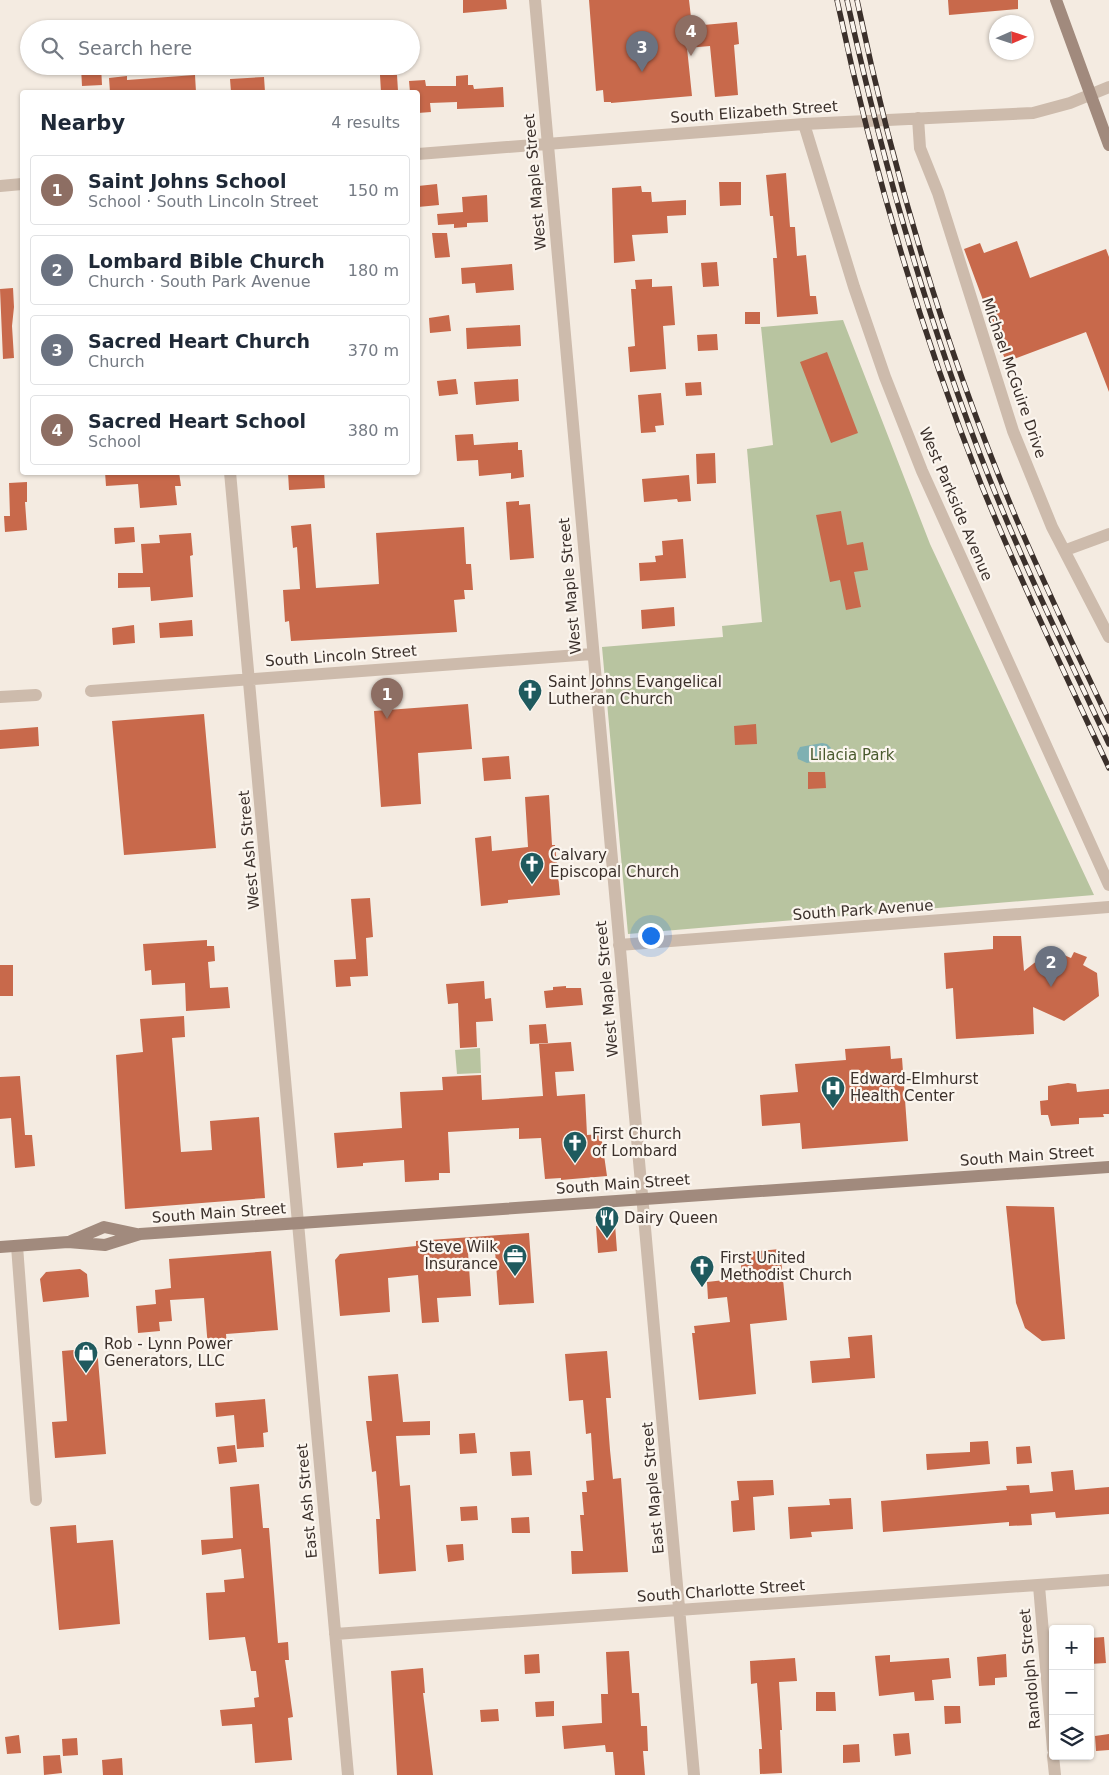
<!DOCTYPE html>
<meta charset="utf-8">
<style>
body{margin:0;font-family:"DejaVu Sans",sans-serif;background:#f6f6f7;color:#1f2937}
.controls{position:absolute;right:15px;bottom:15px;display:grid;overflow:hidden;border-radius:5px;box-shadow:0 1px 4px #0004}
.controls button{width:45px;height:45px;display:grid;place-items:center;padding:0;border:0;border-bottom:1px solid #e0e1e3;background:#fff;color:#1f2937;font:25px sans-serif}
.compass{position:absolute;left:989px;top:15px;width:45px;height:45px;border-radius:50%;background:#fff;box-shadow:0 1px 4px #0004;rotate:87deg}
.you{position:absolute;left:650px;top:935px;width:18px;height:18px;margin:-12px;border:4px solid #fff;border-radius:50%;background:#1a73e8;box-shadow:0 0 0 8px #1a73e833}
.badge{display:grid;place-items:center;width:32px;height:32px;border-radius:50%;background:#1f5a5e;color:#fff;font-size:16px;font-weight:700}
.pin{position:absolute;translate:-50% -41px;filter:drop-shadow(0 1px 2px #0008)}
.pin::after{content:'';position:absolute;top:26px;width:18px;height:15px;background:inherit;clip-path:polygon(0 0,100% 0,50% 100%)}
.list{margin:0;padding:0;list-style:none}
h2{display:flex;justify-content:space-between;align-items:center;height:65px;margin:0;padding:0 20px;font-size:21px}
h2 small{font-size:16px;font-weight:400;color:#747a83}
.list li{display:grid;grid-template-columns:32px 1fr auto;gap:15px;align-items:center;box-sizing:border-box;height:70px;margin:0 10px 10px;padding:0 10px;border:1px solid #e0e1e3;border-radius:5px}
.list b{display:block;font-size:19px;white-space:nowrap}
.list p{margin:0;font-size:16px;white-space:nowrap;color:#747a83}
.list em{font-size:16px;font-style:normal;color:#747a83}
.icon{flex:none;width:28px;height:28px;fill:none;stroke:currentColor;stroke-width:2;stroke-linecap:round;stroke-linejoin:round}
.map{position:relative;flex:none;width:1109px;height:1775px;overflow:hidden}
.search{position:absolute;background:#fff;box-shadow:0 1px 4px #0004;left:20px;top:20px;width:400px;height:55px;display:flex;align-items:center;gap:12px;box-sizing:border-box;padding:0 18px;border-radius:28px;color:#747a83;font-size:19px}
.panel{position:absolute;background:#fff;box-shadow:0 1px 4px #0004;left:20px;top:90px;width:400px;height:385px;border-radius:5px}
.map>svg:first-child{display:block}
</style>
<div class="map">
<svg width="1109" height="1775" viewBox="0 0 1109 1775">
<rect width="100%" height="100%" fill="#f4ebe1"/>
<!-- green -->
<path fill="#b8c4a0" d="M843 320 930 544 1094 895 628 934 602 647 723 637 722 626 762 622 747 449 773 445 761 327Z
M480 1048 481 1073 457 1074 455 1050Z"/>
<!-- water -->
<path fill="#7fb0b2" d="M822 743 827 744 831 748 830 758 807 763 798 759 797 753 800 747Z"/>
<!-- building -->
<path fill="#c8694b" d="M463 0H506L507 9 463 13Z
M589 0H689L692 26 737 22 739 44 734 45 738 95 715 97 710 46 687 48 692 96 611 103V102H604L603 90 596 91Z
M948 0H1018V9L949 15Z
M101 66 102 85 82 86 81 67Z
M195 75 196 92H110L109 78 127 76V80Z
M380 75H397L398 91 381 92Z
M468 75V85H473L474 89 503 87 504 107 457 109V102L430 103 431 112 418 113V92H410L409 81 425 80 426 86H456V76Z
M264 77 265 92H231L230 79Z
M786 173 790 227H795L797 256 806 255 810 296H816L818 314 777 317 773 258H777L773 216H770L766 175Z
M719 182H741V205L720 206Z
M437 184 439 205 418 207V186Z
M641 186 642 192H651L652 202 686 200V215L667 216 668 233 632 235 635 261 614 263 612 188Z
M487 195 488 222 467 223V227L454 228V224L438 225 437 214 463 212 462 197Z
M432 233H447L450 257 435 258Z
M1017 241 1030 278 1106 249 1109 257V392L1086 332 1006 362 964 249 980 243 984 253Z
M717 262 719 286 703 287 701 263Z
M512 264 514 290 476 293 475 283 462 284 461 268Z
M652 279V287L672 286 675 325 663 326 666 369 630 372 628 347 635 346 631 289H636L635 280Z
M13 288 14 307 12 326 14 358 3 359 0 289Z
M745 312H760V324H745Z
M449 315 451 331 430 333 429 318Z
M520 325 521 346 467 349 466 328Z
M717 334 718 350 698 351 697 335Z
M827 352 858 433 831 443 800 362Z
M456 379 458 394 439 396 437 381Z
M518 379 519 401 476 405 474 382Z
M701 382 702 395 686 396 685 383Z
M661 393 664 425 655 426 656 432 641 433 638 395Z
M473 434 474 445 518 442V450H522L524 477 511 479V473L479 476 478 460 457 461 455 435Z
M715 453 716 483 697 484 696 454Z
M105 472H179L181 486H175L177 505 140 508 138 484 106 486Z
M288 472H324L325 488 289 490Z
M689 475 691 501 678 502 677 499 644 502 642 479Z
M27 482V502H25L27 530 5 532 4 516H10L9 483Z
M519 501V505L530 504 534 558 510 560 506 502Z
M841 511 847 545 863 542 868 570 854 572 861 607 846 610 840 580 830 582 816 515Z
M311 524 316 588 379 584 376 533 464 527 466 564H471L473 590H464L465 599 454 600 457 632 291 641 289 621 285 622 283 590 300 589 297 547 293 548 291 526Z
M134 527 135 542 115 544 114 528Z
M191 533 193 555 190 556 193 597 151 601 150 587 118 588V573H143L141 544 160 543 159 535Z
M683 539 686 578 640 581 639 563 656 562 655 556 663 555 662 541Z
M674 607 675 626 642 629 641 610Z
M192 620 193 636 160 638 159 623Z
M134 625 135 643 113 645 112 628Z
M468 704 472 749 418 753 421 804 381 807 374 711Z
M204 714 216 848 124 855 112 721Z
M756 724 757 744 735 745 734 726Z
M38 727 39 746 0 749V730Z
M509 756 511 779 484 781 482 758Z
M808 772H825L826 788 808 789Z
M549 795 552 845H555L560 895 508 900V903L481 906 475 838 491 836 492 851 528 847 525 797Z
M370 898 373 937 366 938 368 976 350 977 351 986 336 987 334 960 356 959 351 899Z
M993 936H1021L1024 971 1047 953H1059L1071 958 1074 952 1087 957 1083 965 1097 973 1099 996 1064 1021 1033 1007 1034 1034 956 1039 953 988 946 989 944 953 993 949Z
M207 940V946H214L215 961 208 962 210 988 228 987 230 1008 186 1011 185 983 152 985 151 970 145 971 143 944Z
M0 965H13V996H0Z
M484 981 485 999 491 998 493 1021 476 1022 477 1047 460 1048 458 1003 448 1004 446 984Z
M566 986V988H581L583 1005 546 1008 544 991 553 990V987Z
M184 1016 185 1037 172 1038 181 1152 212 1150 210 1121 259 1117 265 1198 125 1209 116 1055 143 1052 140 1019Z
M546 1024 548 1043 530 1044 529 1025Z
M571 1042 574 1071 555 1072 557 1096 585 1094 587 1135 601 1134 607 1176 561 1180V1178L545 1179 541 1138 519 1139V1128L448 1132 450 1173H439V1180L405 1182 404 1160 363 1163V1166L337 1168 334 1133 402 1128 400 1092 443 1090 442 1077 481 1075 482 1100 543 1096 539 1044Z
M890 1046 891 1059 902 1058 908 1141 802 1149 800 1123 762 1126 760 1095 798 1092 795 1064 846 1060 845 1049Z
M20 1076 25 1135H32L35 1166 15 1168 11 1118 0 1119V1077Z
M1068 1083 1076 1084 1077 1092 1109 1089V1114H1103L1104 1117 1079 1118V1124L1051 1126 1048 1115H1041L1040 1101 1048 1100V1086Z
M1006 1206 1054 1207 1065 1339 1042 1341 1025 1328 1016 1303Z
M615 1224 617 1251 598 1253 596 1226Z
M529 1233 534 1303 499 1305 495 1250 468 1252 471 1296 437 1298 439 1322 422 1323 418 1275 388 1278 390 1312 340 1316 335 1260 340 1254 416 1246V1241Z
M780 1249 787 1320 750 1324 756 1394 699 1400 692 1333H695L694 1326 730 1322 727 1297 708 1299 707 1282 742 1278 740 1253Z
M271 1251 278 1330 226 1334 227 1346 208 1348 204 1298 170 1300 172 1321 159 1322 160 1331 138 1333 136 1306 156 1304 155 1290 171 1288 169 1259Z
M80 1269 87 1274 89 1297 43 1302 40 1279 46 1272Z
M872 1335 875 1378 812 1383 810 1361 850 1358 848 1337Z
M97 1348 106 1454 55 1458 52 1422 67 1421 62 1351Z
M607 1351 611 1398H606L610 1450 613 1479 621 1478 628 1572 572 1574 571 1551H583L580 1515H584L582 1492H587L586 1481 594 1480 591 1433 586 1434 583 1400 569 1401 565 1354Z
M398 1374 403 1422 430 1421V1435L396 1436 400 1486 410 1485 416 1571 379 1574 376 1519H380L376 1471 372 1472 366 1421H372L368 1376Z
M265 1399 268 1432 263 1433 264 1447 237 1449 234 1415 216 1417 215 1403Z
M475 1433 477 1453 460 1454 459 1434Z
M988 1441 990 1464 927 1470 926 1454 970 1452V1442Z
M235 1445 237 1462 219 1464 217 1447Z
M1030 1446 1032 1463 1017 1464 1016 1447Z
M530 1451 532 1475 512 1476 510 1452Z
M1073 1470 1075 1490 1109 1487V1514L1056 1518 1055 1512 1031 1514 1032 1525 1009 1526V1522L883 1532 881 1501 1007 1490 1006 1486 1029 1485 1030 1493 1053 1491 1051 1472Z
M773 1480 774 1495 753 1497 755 1530 733 1532 731 1501 739 1500 737 1481Z
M259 1484 263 1528H269L278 1643 288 1642 289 1660H285L293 1717 288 1718 292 1760 255 1763 252 1724 222 1726 220 1710 255 1707 254 1698 259 1697 256 1671H251L245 1637 209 1640 206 1593 225 1592 224 1580 244 1578 241 1549 202 1555 201 1540 233 1538 230 1487Z
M851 1498 853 1529 811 1532 812 1537 790 1539 788 1507 830 1505 829 1499Z
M477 1506 478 1520 461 1521 460 1507Z
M529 1517 530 1533H512L511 1518Z
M76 1525 77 1543 113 1540 120 1624 59 1630 50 1527Z
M463 1544 464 1560 448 1562 446 1545Z
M1104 1637 1106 1663 1090 1664V1638Z
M629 1651 632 1693H639L641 1726H647L648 1751H643L645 1775H615L613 1752H606L605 1745 564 1749 562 1726 602 1723 601 1694H608L606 1652Z
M539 1654 540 1673 525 1674 524 1655Z
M1006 1654 1007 1677 995 1678V1685L979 1686 977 1657Z
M890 1655V1662L949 1658 951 1678 932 1680 934 1700 915 1701 914 1692 879 1696 875 1656Z
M795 1658 797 1681 779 1682 782 1730H780L782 1773 760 1774 759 1749H762L757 1683 751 1684 750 1661Z
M423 1668 425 1693H423L433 1775H397L391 1671Z
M816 1692H835L836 1711H816Z
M554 1701V1716L536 1717 535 1702Z
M944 1706H960L961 1723 945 1724Z
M498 1709 499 1721 481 1722 480 1710Z
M909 1733 911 1754 895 1756 893 1734Z
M1109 1734V1750L1096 1751 1095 1736Z
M19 1735 21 1753 7 1754 5 1737Z
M77 1738 78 1755 63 1756 62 1739Z
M859 1744 860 1762 843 1763V1745Z
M60 1755 62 1773 44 1775 43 1756Z
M122 1758 123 1775H103L102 1760Z"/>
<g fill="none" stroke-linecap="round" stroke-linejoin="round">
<!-- minor -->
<path stroke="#cdbbac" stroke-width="12" d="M535 0 694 1775
M918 118 920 148 938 193 1013 431 1052 527 1109 637
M804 124 854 287 885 377 922 471 1109 885
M418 154 804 124 1033 113 1070 103 1109 87
M0 186 22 184
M230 472 348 1775
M1066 550 1109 534
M91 691 592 654
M0 697 36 695
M619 945 1109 907
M17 1246 36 1500
M1039 1586 1053 1749
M335 1634 1109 1580
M1053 1756 1055 1775"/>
<!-- secondary -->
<path stroke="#a18a7d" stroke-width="12" d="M1056 0 1109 145
M71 1241 104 1227 137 1234
M0 1247 68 1242 105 1245 140 1234 1109 1167"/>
<defs>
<path id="rail" d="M837 0C872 165 919 327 981 484 1020 580 1065 674 1109 768
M847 0C883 164 928 324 990 480 1026 570 1068 657 1109 744
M857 0C894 177 946 351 1016 518 1045 586 1077 653 1109 721"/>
</defs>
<!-- rail casing -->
<use href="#rail" stroke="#3b302b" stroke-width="5.5"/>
<!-- rail -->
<use href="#rail" stroke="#fbf5ee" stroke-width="4" stroke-dasharray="11" stroke-linecap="butt"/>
</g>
<!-- icons -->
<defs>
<symbol id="church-pin" viewBox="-11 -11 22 30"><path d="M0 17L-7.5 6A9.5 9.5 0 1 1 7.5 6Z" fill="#1f5a5e" stroke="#fbf5ee"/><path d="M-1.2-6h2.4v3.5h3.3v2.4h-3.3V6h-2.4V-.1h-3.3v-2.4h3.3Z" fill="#fff"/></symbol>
<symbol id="hospital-pin" viewBox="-11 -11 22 30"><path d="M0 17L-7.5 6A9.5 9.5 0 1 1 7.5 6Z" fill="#1f5a5e" stroke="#fbf5ee"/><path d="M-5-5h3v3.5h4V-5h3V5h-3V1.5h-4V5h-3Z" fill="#fff"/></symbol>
<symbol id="restaurant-pin" viewBox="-11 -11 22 30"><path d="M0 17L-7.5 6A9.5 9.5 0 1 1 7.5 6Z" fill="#1f5a5e" stroke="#fbf5ee"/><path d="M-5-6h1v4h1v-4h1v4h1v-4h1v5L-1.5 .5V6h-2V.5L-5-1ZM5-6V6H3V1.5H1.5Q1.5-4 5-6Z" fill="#fff"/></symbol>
<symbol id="office-pin" viewBox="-11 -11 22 30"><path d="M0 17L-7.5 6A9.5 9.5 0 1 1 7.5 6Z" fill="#1f5a5e" stroke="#fbf5ee"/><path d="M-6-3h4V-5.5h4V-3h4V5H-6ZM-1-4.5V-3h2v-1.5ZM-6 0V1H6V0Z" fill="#fff"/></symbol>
<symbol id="shop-pin" viewBox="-11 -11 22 30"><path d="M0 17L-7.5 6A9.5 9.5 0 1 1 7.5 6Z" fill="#1f5a5e" stroke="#fbf5ee"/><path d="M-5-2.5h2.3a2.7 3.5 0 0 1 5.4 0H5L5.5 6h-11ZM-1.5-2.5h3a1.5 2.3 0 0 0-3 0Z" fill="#fff"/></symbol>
</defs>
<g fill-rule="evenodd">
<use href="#church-pin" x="516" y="677" width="28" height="38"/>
<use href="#church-pin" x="518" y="850" width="28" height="38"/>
<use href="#hospital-pin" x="819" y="1074" width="28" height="38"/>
<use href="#church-pin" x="561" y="1129" width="28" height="38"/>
<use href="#restaurant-pin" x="593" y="1204" width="28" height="38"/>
<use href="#office-pin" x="501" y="1242" width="28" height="38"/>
<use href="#church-pin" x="688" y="1253" width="28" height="38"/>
<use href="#shop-pin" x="72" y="1339" width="28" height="38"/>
</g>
<g text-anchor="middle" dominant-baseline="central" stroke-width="4.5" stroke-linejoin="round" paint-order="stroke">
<!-- street labels -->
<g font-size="15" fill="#3b302b" stroke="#fbf5ee">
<text transform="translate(754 112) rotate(-4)">South Elizabeth Street</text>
<text transform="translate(535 182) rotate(-95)">West Maple Street</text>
<text transform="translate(1014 378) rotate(71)">Michael McGuire Drive</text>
<text transform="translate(956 504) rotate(67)">West Parkside Avenue</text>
<text transform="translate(570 586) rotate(-95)">West Maple Street</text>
<text transform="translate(341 656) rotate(-4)">South Lincoln Street</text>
<text transform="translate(249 850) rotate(-95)">West Ash Street</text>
<text transform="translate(863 910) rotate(-4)">South Park Avenue</text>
<text transform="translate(607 989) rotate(-95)">West Maple Street</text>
<text transform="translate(1027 1156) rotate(-4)">South Main Street</text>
<text transform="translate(623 1184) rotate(-4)">South Main Street</text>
<text transform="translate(219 1213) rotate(-4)">South Main Street</text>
<text transform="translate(653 1488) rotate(-95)">East Maple Street</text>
<text transform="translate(307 1501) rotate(-95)">East Ash Street</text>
<text transform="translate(721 1591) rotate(-4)">South Charlotte Street</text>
<text transform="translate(1030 1669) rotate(-95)">Randolph Street</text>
</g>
<!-- poi labels -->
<g font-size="15" fill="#3b302b" stroke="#fbf5ee" text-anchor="start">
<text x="548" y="682">Saint Johns Evangelical<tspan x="548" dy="17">Lutheran Church</tspan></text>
<text x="550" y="855">Calvary<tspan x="550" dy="17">Episcopal Church</tspan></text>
<text x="850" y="1079">Edward-Elmhurst<tspan x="850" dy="17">Health Center</tspan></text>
<text x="592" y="1134">First Church<tspan x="592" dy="17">of Lombard</tspan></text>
<text x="624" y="1218">Dairy Queen</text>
<text x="498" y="1247" text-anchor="end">Steve Wilk<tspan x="498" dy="17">Insurance</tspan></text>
<text x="720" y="1258">First United<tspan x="720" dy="17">Methodist Church</tspan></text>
<text x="104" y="1344">Rob - Lynn Power<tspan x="104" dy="17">Generators, LLC</tspan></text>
</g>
<!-- park labels -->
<g font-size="15" fill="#4a5a2e" stroke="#fbf5ee">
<text x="852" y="755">Lilacia Park</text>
</g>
</g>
</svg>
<div class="controls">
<button>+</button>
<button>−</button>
<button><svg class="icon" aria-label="layers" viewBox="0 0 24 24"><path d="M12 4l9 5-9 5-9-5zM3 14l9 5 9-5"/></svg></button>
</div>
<svg class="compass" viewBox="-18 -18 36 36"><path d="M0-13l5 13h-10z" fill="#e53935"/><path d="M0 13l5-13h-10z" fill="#747a83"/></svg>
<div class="you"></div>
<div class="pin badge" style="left:387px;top:719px;background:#8d6e63">1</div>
<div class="pin badge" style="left:1051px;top:987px;background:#6b7280">2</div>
<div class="pin badge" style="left:642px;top:72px;background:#6b7280">3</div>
<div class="pin badge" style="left:691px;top:56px;background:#8d6e63">4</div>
<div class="search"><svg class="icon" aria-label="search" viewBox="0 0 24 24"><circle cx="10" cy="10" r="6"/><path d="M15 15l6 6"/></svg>Search here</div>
<section class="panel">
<h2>Nearby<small>4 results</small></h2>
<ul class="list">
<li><span class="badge" style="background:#8d6e63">1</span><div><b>Saint Johns School</b><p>School · South Lincoln Street</p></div><em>150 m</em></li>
<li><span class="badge" style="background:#6b7280">2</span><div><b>Lombard Bible Church</b><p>Church · South Park Avenue</p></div><em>180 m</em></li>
<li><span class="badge" style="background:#6b7280">3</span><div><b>Sacred Heart Church</b><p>Church</p></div><em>370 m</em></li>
<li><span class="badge" style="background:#8d6e63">4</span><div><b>Sacred Heart School</b><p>School</p></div><em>380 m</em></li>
</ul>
</section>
</div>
